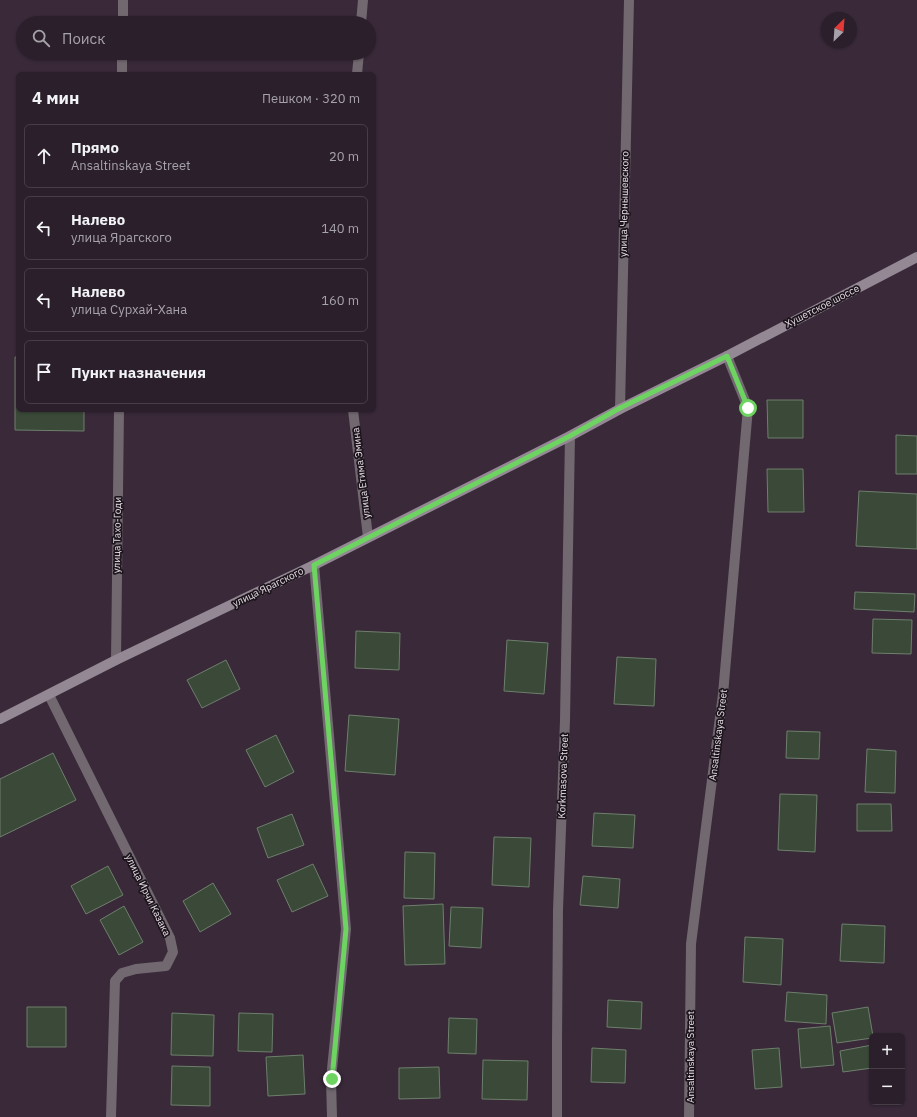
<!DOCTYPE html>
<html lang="ru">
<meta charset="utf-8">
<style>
body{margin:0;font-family:"IBM Plex Sans",sans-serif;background:#332733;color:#f1f3f6}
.controls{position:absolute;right:12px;bottom:12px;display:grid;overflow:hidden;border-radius:6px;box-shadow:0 1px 3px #0004}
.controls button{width:36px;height:36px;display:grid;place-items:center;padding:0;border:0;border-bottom:1px solid #473d47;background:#2b1f2b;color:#f1f3f6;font:20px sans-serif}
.compass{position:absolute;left:821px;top:12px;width:36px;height:36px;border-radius:50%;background:#2b1f2b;box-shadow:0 1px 3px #0004;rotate:25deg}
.stop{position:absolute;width:12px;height:12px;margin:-9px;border:3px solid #6dd361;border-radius:50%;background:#fff}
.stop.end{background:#6dd361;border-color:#fff;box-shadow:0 1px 4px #0008}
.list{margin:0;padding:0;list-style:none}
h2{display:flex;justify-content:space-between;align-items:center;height:52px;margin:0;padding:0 16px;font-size:17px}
h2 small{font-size:13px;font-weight:400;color:#a6a2a9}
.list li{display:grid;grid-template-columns:26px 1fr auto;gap:12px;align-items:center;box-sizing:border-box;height:64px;margin:0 8px 8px;padding:0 8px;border:1px solid #473d47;border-radius:6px}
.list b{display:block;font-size:15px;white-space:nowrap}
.list p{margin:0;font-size:13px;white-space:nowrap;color:#a6a2a9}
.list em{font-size:13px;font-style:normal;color:#a6a2a9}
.icon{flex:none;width:22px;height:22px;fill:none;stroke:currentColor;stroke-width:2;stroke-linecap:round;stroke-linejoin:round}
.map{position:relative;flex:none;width:917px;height:1117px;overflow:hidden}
.search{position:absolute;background:#2b1f2b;box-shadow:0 1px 3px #0004;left:16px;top:16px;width:360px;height:44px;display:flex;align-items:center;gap:10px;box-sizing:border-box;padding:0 14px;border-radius:22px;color:#a6a2a9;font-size:15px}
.panel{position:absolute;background:#2b1f2b;box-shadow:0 1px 3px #0004;left:16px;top:72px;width:360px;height:340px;border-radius:6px}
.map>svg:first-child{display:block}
</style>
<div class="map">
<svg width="917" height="1117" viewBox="0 0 917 1117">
<rect width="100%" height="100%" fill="#392939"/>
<!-- building -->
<path fill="#3a4938" stroke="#6e7f6c" d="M15 357H18V410H84V431L15 430Z
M767 400H803V438H768Z
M896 435 917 436V474H896Z
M767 469H803L804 512H768Z
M859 491 917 494V549L856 546Z
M855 592 915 594 914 612 854 609Z
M873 619 912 620 911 654 872 653Z
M356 631 400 633 399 670 355 668Z
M507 640 548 643 544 694 504 691Z
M617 657 656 659 654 706 614 704Z
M226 660 240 689 202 708 187 680Z
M349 715 399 719 395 775 345 771Z
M787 731 820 732 819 759 786 758Z
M276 735 294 772 265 787 246 750Z
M867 749 896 751 895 793 865 792Z
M53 753 76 800 0 837V779Z
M780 794 817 795 815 852 778 850Z
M857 804H891L892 831H857Z
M594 813 635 815 633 848 592 846Z
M292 814 304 845 268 858 257 828Z
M494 837 531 838 529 887 492 885Z
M405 852 435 853 434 899 404 898Z
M313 864 328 896 292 912 277 880Z
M108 866 123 895 86 914 71 886Z
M583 876 620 879 618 908 580 905Z
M213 883 231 914 200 932 183 901Z
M443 904 445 964 405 965 403 906Z
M124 906 143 942 119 955 100 920Z
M451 907 483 908 481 948 449 946Z
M842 924 885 926 884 963 840 961Z
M745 937 783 939 781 985 743 982Z
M787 992 827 995 826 1024 785 1021Z
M608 1000 642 1002 641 1029 607 1027Z
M27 1007H66V1047H27Z
M868 1007 873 1036 872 1038 837 1043 832 1013Z
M172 1013 214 1015 213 1056 171 1055Z
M239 1013 273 1014 272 1052 238 1051Z
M449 1018 477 1019 476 1054 448 1053Z
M830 1026 834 1065 801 1068 798 1029Z
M872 1045V1068L843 1072 840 1051Z
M592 1048 626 1050 625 1083 591 1082Z
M779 1048 782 1087 755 1089 752 1050Z
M303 1055 305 1094 268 1096 266 1057Z
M483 1060 528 1061 527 1100 482 1099Z
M172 1066 210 1067V1106L171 1105Z
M439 1067 440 1098 399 1099V1068Z"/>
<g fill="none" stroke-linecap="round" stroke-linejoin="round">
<!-- minor -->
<path stroke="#716870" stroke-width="10" d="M123 23V0
M361 23 363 0
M122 74V53
M357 74 359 53
M620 409 629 0
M353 410 368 537
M314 565 346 929 331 1079 332 1117
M116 660 119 410
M49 695 170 938 173 952 166 966 136 969 122 973 115 981 111 1117
M557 1117V1041L558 910 565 720 570 436
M689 1117 691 944 723 694 748 408 727 356"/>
<!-- secondary -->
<path stroke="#958895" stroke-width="10" d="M0 719 116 660 314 565 570 436 620 409 727 356 917 257"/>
</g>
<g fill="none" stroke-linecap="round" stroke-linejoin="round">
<!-- route -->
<path stroke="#6dd361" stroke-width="5" d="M332 1079 346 929 314 565 570 436 620 408 727 356 748 408"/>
</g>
<g text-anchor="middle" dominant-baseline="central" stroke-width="3.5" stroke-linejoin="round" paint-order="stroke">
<!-- street labels -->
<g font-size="10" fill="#e9dee8" stroke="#1c151c">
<text transform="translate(624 204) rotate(-89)">улица Чернышевского</text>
<text transform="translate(822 306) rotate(-27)">Хушетское шоссе</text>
<text transform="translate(361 473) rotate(-97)">улица Етима Эмина</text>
<text transform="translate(117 535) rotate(-89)">улица Тахо-Годи</text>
<text transform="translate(268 587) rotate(-26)">улица Ярагского</text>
<text transform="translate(718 735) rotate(-83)">Ansaltinskaya Street</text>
<text transform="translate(563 776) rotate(-88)">Korkmasova Street</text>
<text transform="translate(148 895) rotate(64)">улица Ирчи Казака</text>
<text transform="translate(690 1057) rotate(-90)">Ansaltinskaya Street</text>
</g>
</g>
</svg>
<div class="controls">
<button>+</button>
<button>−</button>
</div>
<svg class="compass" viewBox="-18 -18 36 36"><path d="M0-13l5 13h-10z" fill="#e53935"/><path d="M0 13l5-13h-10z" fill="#a6a2a9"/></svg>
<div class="stop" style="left:748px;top:408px"></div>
<div class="stop end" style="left:332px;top:1079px"></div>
<div class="search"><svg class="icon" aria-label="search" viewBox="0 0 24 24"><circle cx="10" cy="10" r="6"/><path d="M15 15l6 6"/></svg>Поиск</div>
<section class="panel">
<h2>4 мин<small>Пешком · 320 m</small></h2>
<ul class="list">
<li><svg class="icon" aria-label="ahead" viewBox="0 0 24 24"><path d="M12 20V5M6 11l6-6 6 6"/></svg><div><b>Прямо</b><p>Ansaltinskaya Street</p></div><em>20 m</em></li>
<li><svg class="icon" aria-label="left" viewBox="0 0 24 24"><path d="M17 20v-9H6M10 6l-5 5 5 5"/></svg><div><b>Налево</b><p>улица Ярагского</p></div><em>140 m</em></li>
<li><svg class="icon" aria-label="left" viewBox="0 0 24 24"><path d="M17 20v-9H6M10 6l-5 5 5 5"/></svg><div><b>Налево</b><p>улица Сурхай-Хана</p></div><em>160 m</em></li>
<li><svg class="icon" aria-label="arrive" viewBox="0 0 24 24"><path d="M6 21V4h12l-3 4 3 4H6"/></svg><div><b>Пункт назначения</b></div></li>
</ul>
</section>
</div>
